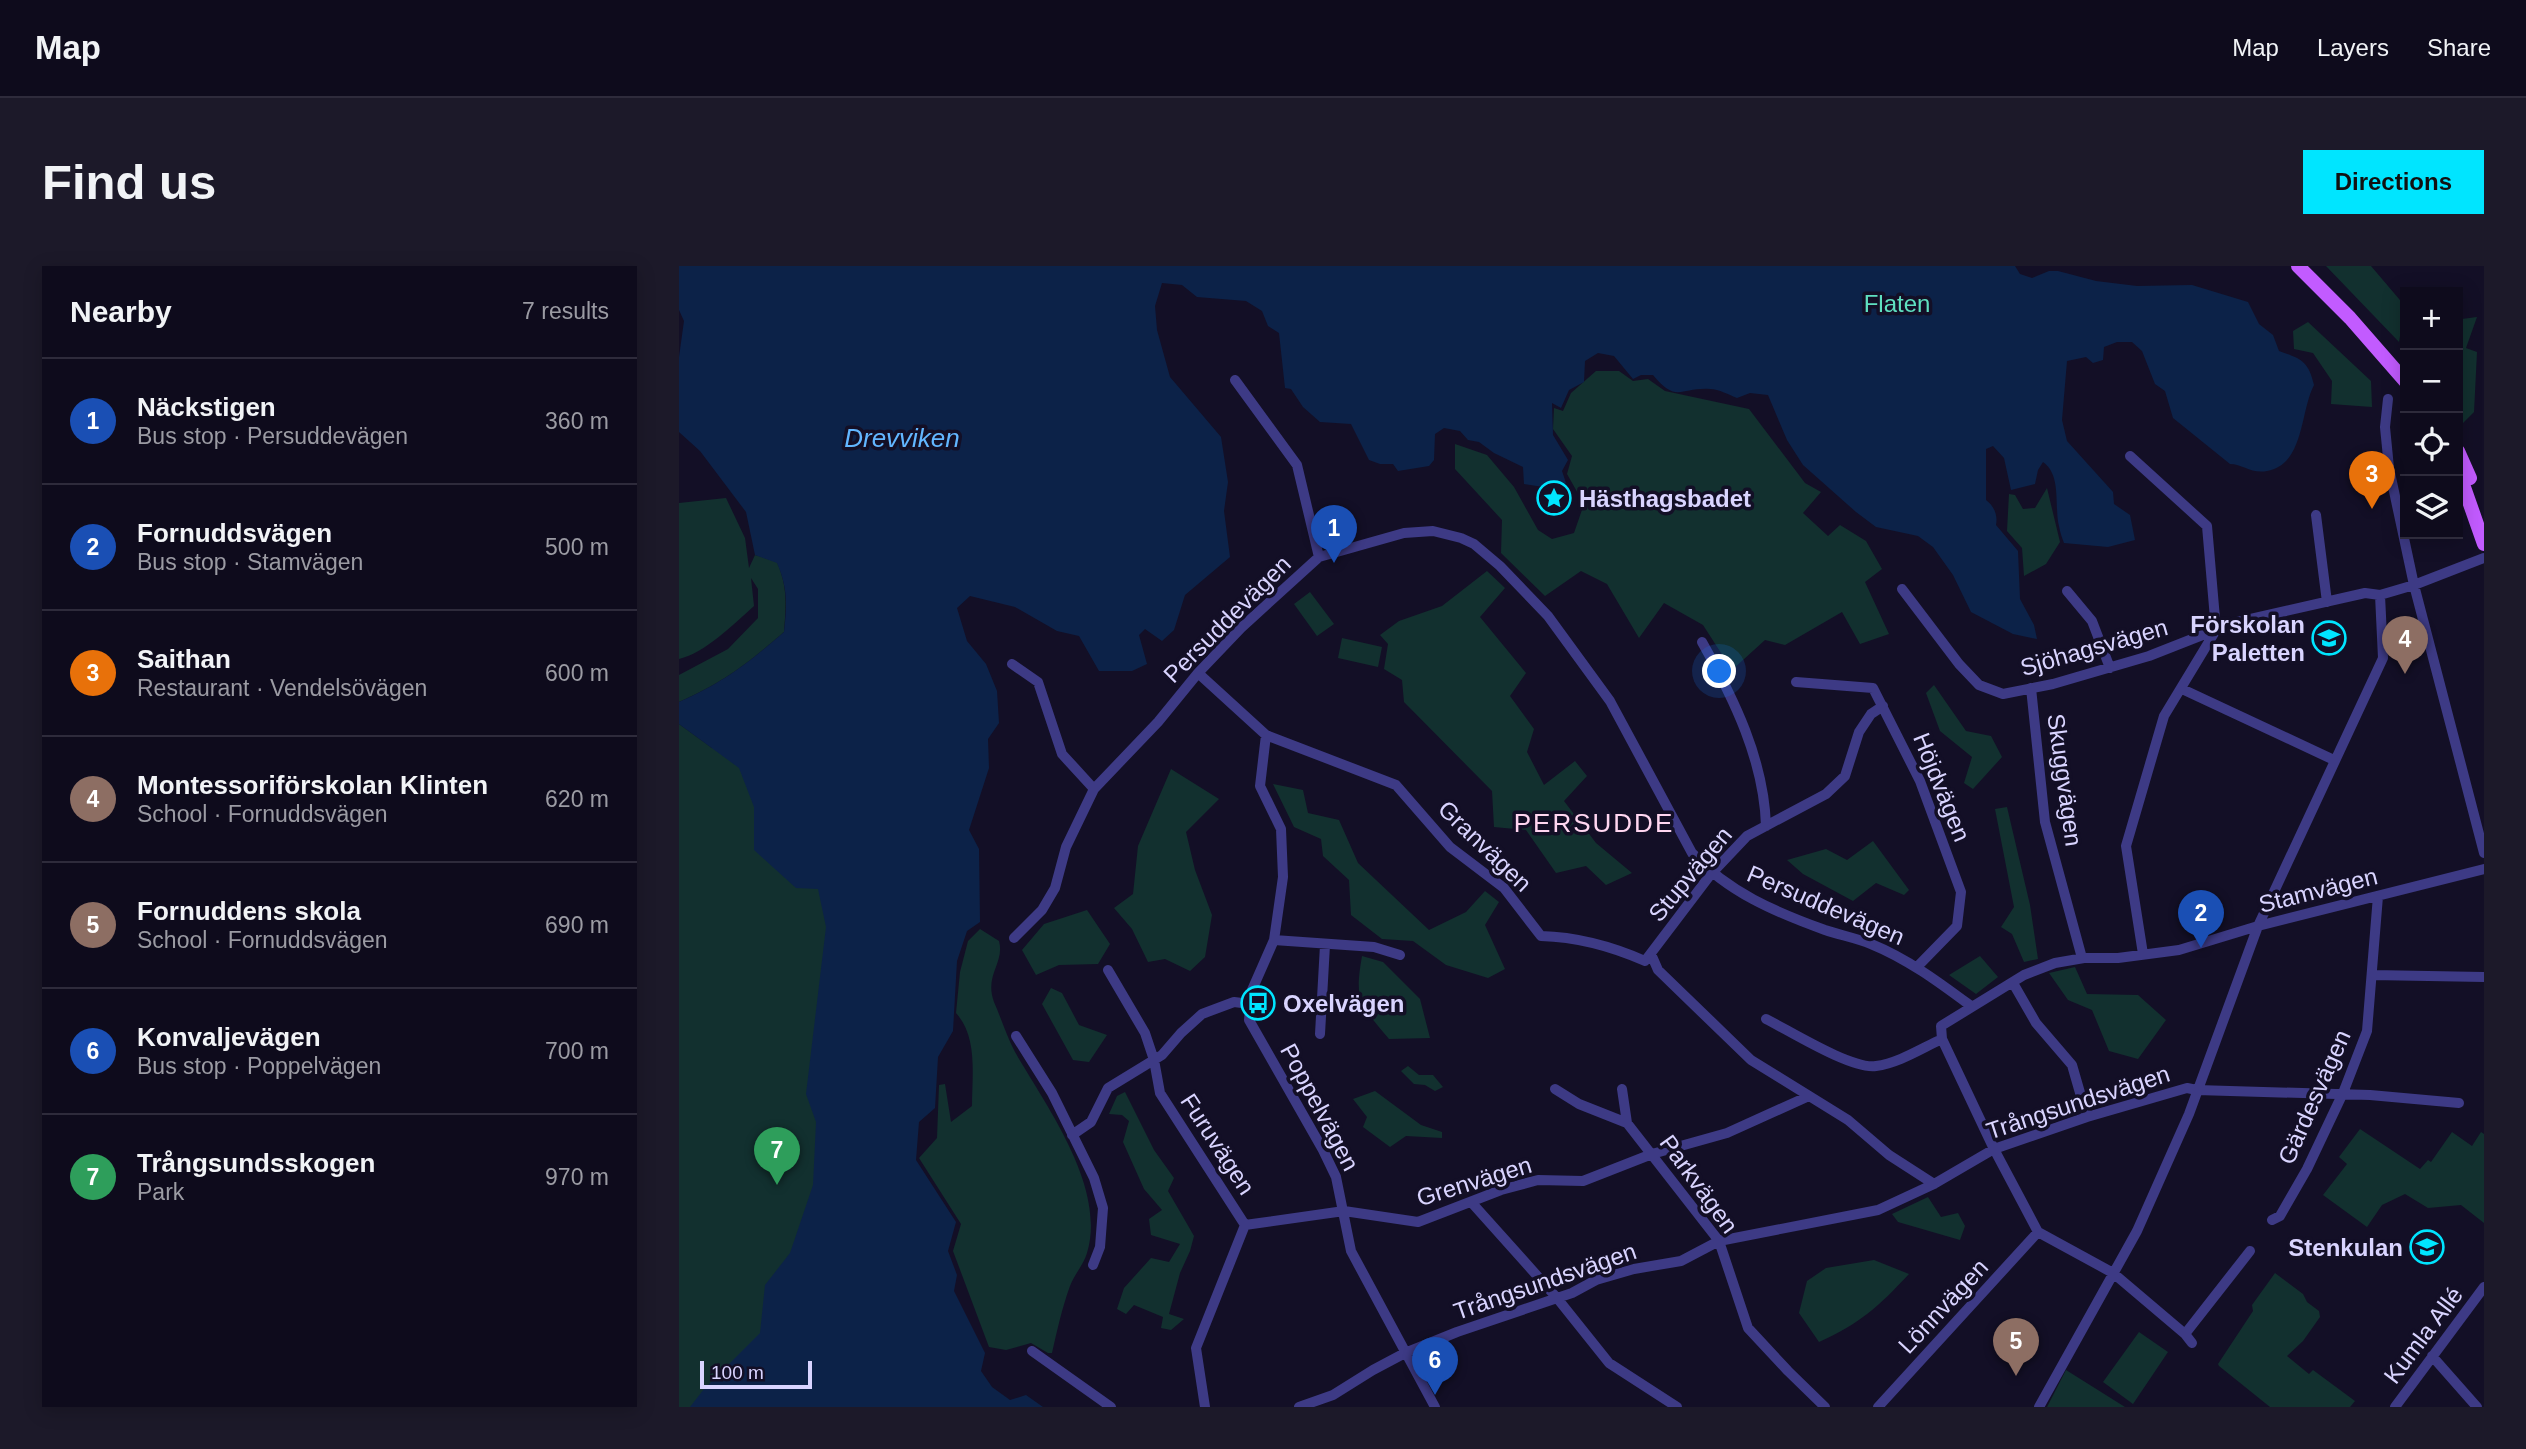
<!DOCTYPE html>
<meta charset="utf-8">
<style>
body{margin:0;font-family:Arial,sans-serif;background:#1c1929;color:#f1f3f6}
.controls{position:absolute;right:21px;top:21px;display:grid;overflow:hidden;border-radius:0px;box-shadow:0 4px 18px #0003}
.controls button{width:63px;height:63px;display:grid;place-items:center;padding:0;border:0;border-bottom:2px solid #2e2b3b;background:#0e0b1c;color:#f1f3f6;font:35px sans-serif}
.scale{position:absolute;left:21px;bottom:18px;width:112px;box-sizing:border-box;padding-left:7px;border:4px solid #d9d4ff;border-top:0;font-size:19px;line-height:24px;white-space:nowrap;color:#d9d4ff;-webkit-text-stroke:5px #130f26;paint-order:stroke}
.you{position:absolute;left:1041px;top:406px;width:24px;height:24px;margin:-18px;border:5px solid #fff;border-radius:50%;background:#1a73e8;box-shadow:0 0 0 10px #1a73e833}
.badge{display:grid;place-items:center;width:46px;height:46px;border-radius:50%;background:#00e5ff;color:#fff;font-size:23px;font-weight:700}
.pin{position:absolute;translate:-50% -58px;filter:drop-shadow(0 2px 4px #0008)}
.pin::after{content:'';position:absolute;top:37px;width:24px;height:21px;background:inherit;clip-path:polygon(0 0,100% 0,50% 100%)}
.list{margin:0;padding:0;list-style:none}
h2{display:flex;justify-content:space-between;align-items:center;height:91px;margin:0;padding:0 28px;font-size:30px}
h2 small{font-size:23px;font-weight:400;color:#9b9ba3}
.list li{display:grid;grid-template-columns:46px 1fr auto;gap:21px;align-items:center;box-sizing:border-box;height:126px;padding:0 28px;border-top:2px solid #2e2b3b}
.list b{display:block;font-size:26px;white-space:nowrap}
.list p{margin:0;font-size:23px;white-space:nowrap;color:#9b9ba3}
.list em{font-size:23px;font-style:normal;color:#9b9ba3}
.icon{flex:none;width:38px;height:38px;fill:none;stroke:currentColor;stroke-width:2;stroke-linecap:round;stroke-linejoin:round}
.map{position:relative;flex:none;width:1805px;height:1141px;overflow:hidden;border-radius:0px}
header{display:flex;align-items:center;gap:42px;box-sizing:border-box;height:98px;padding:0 35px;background:#0e0b1c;border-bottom:2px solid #2e2b3b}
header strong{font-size:33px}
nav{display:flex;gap:38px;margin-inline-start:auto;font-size:24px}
.intro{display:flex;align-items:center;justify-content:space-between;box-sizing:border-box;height:168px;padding:0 42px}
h1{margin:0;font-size:49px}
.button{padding:18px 32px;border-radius:0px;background:#00e5ff;color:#111;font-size:24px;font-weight:700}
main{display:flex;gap:42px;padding:0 42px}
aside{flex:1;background:#0e0b1c;border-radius:0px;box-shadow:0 4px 18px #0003}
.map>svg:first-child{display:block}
</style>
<header>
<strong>Map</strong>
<nav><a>Map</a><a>Layers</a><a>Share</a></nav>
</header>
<div class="intro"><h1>Find us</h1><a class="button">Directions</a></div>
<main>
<aside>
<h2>Nearby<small>7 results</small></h2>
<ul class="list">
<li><span class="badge" style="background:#1a4fb4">1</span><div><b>Näckstigen</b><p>Bus stop · Persuddevägen</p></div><em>360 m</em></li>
<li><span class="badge" style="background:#1a4fb4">2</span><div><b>Fornuddsvägen</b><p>Bus stop · Stamvägen</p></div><em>500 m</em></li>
<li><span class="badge" style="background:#e8710a">3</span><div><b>Saithan</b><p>Restaurant · Vendelsövägen</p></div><em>600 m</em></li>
<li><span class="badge" style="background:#8d6e63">4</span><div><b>Montessoriförskolan Klinten</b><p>School · Fornuddsvägen</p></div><em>620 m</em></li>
<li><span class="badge" style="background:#8d6e63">5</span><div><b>Fornuddens skola</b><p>School · Fornuddsvägen</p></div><em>690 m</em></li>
<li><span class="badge" style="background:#1a4fb4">6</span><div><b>Konvaljevägen</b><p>Bus stop · Poppelvägen</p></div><em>700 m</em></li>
<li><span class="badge" style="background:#2e9e5b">7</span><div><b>Trångsundsskogen</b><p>Park</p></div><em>970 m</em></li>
</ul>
</aside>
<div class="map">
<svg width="1805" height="1141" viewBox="0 0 1805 1141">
<rect width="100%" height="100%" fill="#130f26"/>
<!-- green -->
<path fill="#12302f" d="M1647 0H1692L1726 40 1720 76Z
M1798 51 1787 82 1798 86 1795 146 1784 157 1779 131V58L1783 53Z
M1629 56 1692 115 1693 141 1652 138 1653 115 1634 87 1615 83 1614 65Z
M917 105H940L954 115 969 113 986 125 1070 143 1126 217 1142 226 1124 247 1149 270 1161 259 1187 275 1203 303 1186 316 1210 368 1181 378 1163 346 1106 379 1086 374 1053 404 1024 359 985 337 960 372 928 318 902 305 866 330 822 287 823 254 776 203V178L808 189 835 221 859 264 873 273 895 267 905 238 888 208 893 190 874 163 875 142 884 145 892 127Z
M1368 222 1381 276 1367 298 1345 310 1343 282 1328 265 1330 228 1336 229 1344 243 1356 242Z
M47 232 66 272 70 302 76 289 98 296C109 322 107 339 105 366 68 398 45 416 0 436V409L49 383 79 352V323L72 312 75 340C55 358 26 387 0 393V237Z
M808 305 826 322 801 351 847 407 831 430 855 463 848 486 865 519 896 495 908 510 885 535 917 577 953 607 927 619 907 600 877 607 847 564 815 561 813 525 725 436 723 414 705 403 709 378 701 369 720 355 763 340Z
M631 326 655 358 638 370 615 338Z
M663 372 703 381 699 401 659 392Z
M1255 419 1287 465 1312 470 1323 491 1294 523 1285 517 1293 491 1261 465 1247 427Z
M0 458 33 482 198 465 157 1141H0Z
M492 503 540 533 507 566 516 604 533 649 526 691 511 705 486 693 469 696 453 663 435 642 454 628 459 580Z
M594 518 624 524 629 547 660 554 679 597 750 664 787 646 806 625 820 636 806 659 826 703 809 712 767 699 734 675 703 673 672 649 670 614 644 590 642 573 615 561Z
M1328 541 1351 639 1359 693 1345 696 1333 668 1322 661 1335 641 1316 543Z
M1194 575 1230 624 1225 629 1197 617 1174 635 1124 608 1108 594 1147 583 1168 594Z
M408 644 431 678 419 698 380 699 357 709 343 684 365 658Z
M301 663 320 675C326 697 305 709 315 736 322 752 328 771 336 786 367 840 428 921 408 987 405 998 395 1009 391 1020 383 1042 378 1065 373 1087H369L352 1077 327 1084 310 1081 274 985 282 958 240 892 258 872 260 819 266 818 272 856 293 840C293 810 299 771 277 747L281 706 289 675Z
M683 690 704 696 741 733 751 772 710 773C681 738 675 736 683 690Z
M1301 690 1319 711 1297 728 1270 709Z
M1396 701 1408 728 1459 729 1487 754 1459 793 1430 785 1413 744 1389 734 1370 707Z
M372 722 383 727 400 759 428 769 410 796 394 794 363 738Z
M729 800 740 809H754L764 821 756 825 746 819 735 818 722 805Z
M696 825 742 859 763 866V872L727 870 711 881 684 861 688 851 674 833Z
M446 826 475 884 495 912 489 925 515 970 511 985 501 1007 490 1048 505 1053 492 1064 482 1062 484 1051 455 1039 447 1048 438 1043 445 1022 472 992 490 996 501 978 472 969 470 953 483 944 465 923 444 876 450 855 443 849 430 848 438 830Z
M1681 863 1741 903 1749 894 1752 896 1773 866 1793 880 1802 866 1805 868V957L1782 939 1749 942 1726 928 1703 939 1688 961 1644 929 1668 898 1660 891Z
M1249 931 1262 951 1279 947 1286 960 1281 974 1219 956 1213 948Z
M1195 994 1230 1008C1199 1041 1182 1057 1140 1076L1120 1047 1128 1015 1147 1002Z
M1596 1007 1624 1028 1628 1036 1640 1045 1641 1051 1624 1075 1608 1090 1630 1108 1634 1104 1676 1135 1671 1141H1591L1540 1100 1539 1098 1574 1045 1573 1039Z
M1460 1066 1489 1086 1454 1138 1424 1116Z
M1387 1104 1446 1141H1368Z"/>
<!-- water -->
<path fill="#0c2248" d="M0 0H1336L1341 8 1353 12 1370 5H1379L1417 15 1458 20 1513 19 1569 36 1580 58 1594 69 1600 85C1622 93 1629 94 1635 119 1621 146 1625 199 1588 205 1572 208 1564 198 1551 198L1494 152 1486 125 1476 118 1463 85 1453 76H1438L1425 81 1424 94 1414 97 1407 91 1388 95 1383 154 1388 175 1434 226 1435 238 1451 249 1456 274 1429 281 1385 277C1383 272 1381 266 1380 260 1375 241 1383 209 1364 196L1359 204 1356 218 1332 224 1325 192 1314 180 1307 183V234C1315 240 1319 249 1317 259L1339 285 1341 333 1355 359 1358 373 1334 368 1292 346 1274 309 1254 281 1239 270 1197 261 1177 246 1124 199 1108 174 1089 129 1071 127 1058 132C1050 129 1040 123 1031 123 1001 121 998 138 974 109H962L954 113 935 90 919 87 906 95 905 116 890 124 882 142 873 137 874 169 889 194 883 205 887 217 877 223 845 218 844 201 815 187 800 176 789 174 781 165 765 162 756 168 755 194 750 200 719 205 714 198H701L690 194 672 158 641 156 624 141 612 123 606 122 600 67 589 60 583 45 567 35 518 31 503 19 483 17 476 40 478 64 491 111 542 171 549 216 545 245 551 291 506 329 495 364 483 375 466 363 460 369 468 398 453 405H420L400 370 378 365 336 341 291 330 278 342 288 375 307 398 318 425 320 457 309 473 310 502 290 564 300 583 301 656 288 665 278 695 274 765 259 791 256 842 240 856 237 894 277 956 269 985 278 1009 275 1025 306 1087 302 1105 313 1121 331 1134 347 1129 364 1141H11L25 1123 81 1067 86 1019 111 987 134 919 137 856 127 828 147 661 139 623 117 622 75 584V541L60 502 0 458V436C45 416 68 398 105 366 108 339 109 322 98 297L76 289 67 246 21 185 0 166V91L5 55 0 44Z"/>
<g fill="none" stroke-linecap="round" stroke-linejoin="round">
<!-- minor -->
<path stroke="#3d3a85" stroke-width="10" d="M556 114 618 199 640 291
M1709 133 1706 161 1710 202 1735 319 1805 587
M1451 190 1528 260 1537 364 1485 450 1447 580 1464 688
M1637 249 1648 336
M1223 323 1280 398 1300 419 1324 428 1374 418 1470 390 1554 357 1686 327 1701 329
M1388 325 1413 355 1431 402
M1023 376C1055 433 1085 494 1087 560
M333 398 359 416 383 488 415 523
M519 407 587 469 717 519 771 581 825 622 862 670C899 671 932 680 966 695L1032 608 1068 570 1147 528 1166 510 1180 466 1192 448 1204 440
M1117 416 1194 422 1241 515 1282 626 1278 660 1238 701
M1352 422 1366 556 1403 692
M1503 423 1655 494
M587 469 581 520 602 563 604 611 595 674 573 724 570 754 644 884 657 911 672 985 756 1141
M335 672 363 644 376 622 387 581 415 523 479 456 519 407 562 362 640 291 725 267 754 265 782 272 795 278 821 300 869 350 931 435 1013 587C1049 626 1096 646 1146 664 1161 669 1177 672 1192 678 1229 693 1261 717 1292 740
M595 674 695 681 721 689
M972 688 979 704 1072 794 1169 854 1210 889 1255 918
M429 704 466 767 475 794 481 827 566 959
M1693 709 1805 711
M1334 717 1357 757 1393 799 1408 851
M1087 753C1111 765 1173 804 1197 800 1220 797 1243 782 1263 773
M641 768 646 679
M337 770 373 827 415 912 424 942 421 981 414 999
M876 823 900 838 948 857
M943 823 948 857 1040 975 1069 1062 1109 1105 1146 1141
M393 869 412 856 429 822 483 789 502 767 523 748 555 736 571 738
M793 937 878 1032 930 1097 998 1141
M1593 954 1601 950 1628 903 1664 827 1688 765 1699 630
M1506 1068 1571 985
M1513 1077 1506 1068 1434 1007 1359 966 1315 883 1263 773 1262 760 1345 709 1376 697 1405 692H1439L1500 684 1579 660 1805 603
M353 1085 432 1141
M1753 1090 1798 1141
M526 1141 517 1082 566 959 665 945 739 956 822 924 859 914 904 915 973 888 1048 867 1130 830
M620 1141 654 1129 694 1104 726 1087 778 1066 893 1027 917 1014 955 1003 1002 995 1040 975 1199 944 1255 918 1315 883 1408 851 1508 822 1518 824 1691 829 1780 837
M1199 1141 1359 966
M1360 1141 1458 965 1510 848 1579 660 1704 392 1701 329 1735 319 1805 292
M1716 1141 1805 1021"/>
<!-- major -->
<path stroke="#c25bff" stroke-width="14" d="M1619 0 1671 52 1726 115
M1779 185 1791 212
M1779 204 1805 278"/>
</g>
<!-- icons -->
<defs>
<symbol id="sight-ring" viewBox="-11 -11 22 22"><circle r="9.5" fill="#130f26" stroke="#00e5ff" stroke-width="1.5"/><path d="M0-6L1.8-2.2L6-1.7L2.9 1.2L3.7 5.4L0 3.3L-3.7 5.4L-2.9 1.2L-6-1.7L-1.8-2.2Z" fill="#00e5ff"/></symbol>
<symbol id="school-ring" viewBox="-11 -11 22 22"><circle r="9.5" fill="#130f26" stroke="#00e5ff" stroke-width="1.5"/><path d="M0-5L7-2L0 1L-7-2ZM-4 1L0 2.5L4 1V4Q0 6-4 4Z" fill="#00e5ff"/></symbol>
<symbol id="bus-ring" viewBox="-11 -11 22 22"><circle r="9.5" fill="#130f26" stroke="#00e5ff" stroke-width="1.5"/><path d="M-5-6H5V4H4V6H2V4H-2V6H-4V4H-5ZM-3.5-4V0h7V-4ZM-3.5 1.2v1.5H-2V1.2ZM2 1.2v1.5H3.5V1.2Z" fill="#00e5ff"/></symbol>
</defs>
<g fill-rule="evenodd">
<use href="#sight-ring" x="856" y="213" width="38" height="38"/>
<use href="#school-ring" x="1631" y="353" width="38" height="38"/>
<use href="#bus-ring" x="560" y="718" width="38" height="38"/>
<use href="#school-ring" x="1729" y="962" width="38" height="38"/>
</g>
<g text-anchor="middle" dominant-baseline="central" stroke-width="7" stroke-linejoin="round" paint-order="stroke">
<!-- park labels -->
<g font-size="24" fill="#5fe0c0" stroke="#130f26">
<text x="1218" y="37">Flaten</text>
</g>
<!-- poi labels -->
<g font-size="24" font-weight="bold" fill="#d9d4ff" stroke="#130f26" text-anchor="start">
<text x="900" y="232">Hästhagsbadet</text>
<text x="1626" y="358" text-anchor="end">Förskolan<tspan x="1626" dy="28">Paletten</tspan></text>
<text x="604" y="737">Oxelvägen</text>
<text x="1724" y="981" text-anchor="end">Stenkulan</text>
</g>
<!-- street labels -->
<g font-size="24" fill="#d9d4ff" stroke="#130f26">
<text transform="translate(548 353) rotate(-45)">Persuddevägen</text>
<text transform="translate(1415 381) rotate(-16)">Sjöhagsvägen</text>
<text transform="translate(1386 514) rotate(82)">Skuggvägen</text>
<text transform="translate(1263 521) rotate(68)">Höjdvägen</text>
<text transform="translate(806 580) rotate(44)">Granvägen</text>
<text transform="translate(1011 608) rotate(-50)">Stupvägen</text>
<text transform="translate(1639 624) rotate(-14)">Stamvägen</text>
<text transform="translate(1147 639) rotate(23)">Persuddevägen</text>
<text transform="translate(1635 831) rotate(-66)">Gärdesvägen</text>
<text transform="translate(1399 836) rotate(-18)">Trångsundsvägen</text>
<text transform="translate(641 841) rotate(62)">Poppelvägen</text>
<text transform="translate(539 878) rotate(57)">Furuvägen</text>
<text transform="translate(795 915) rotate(-17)">Grenvägen</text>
<text transform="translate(1020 918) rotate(54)">Parkvägen</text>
<text transform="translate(866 1015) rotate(-19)">Trångsundsvägen</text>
<text transform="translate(1264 1040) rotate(-47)">Lönnvägen</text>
<text transform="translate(1744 1069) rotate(-53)">Kumla Allé</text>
</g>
<!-- water labels -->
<g font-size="26" font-style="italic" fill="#62b6ff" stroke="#130f26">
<text x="223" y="172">Drevviken</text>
</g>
<!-- neighbourhood labels -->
<g font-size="26" letter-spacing="2" fill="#ffd6f0" stroke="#130f26">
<text x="915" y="557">PERSUDDE</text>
</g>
</g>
</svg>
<div class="controls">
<button>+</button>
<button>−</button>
<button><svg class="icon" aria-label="locate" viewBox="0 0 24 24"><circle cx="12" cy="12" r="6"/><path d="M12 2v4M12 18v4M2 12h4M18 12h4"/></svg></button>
<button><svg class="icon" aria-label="layers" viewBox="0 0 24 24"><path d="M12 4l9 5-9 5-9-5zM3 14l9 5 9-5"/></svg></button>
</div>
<div class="scale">100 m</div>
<div class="you"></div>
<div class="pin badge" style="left:655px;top:297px;background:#1a4fb4">1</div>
<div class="pin badge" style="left:1522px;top:682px;background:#1a4fb4">2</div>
<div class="pin badge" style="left:1693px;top:243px;background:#e8710a">3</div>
<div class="pin badge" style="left:1726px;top:408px;background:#8d6e63">4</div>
<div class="pin badge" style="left:1337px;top:1110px;background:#8d6e63">5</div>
<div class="pin badge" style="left:756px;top:1129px;background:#1a4fb4">6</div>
<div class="pin badge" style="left:98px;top:919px;background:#2e9e5b">7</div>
</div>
</main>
